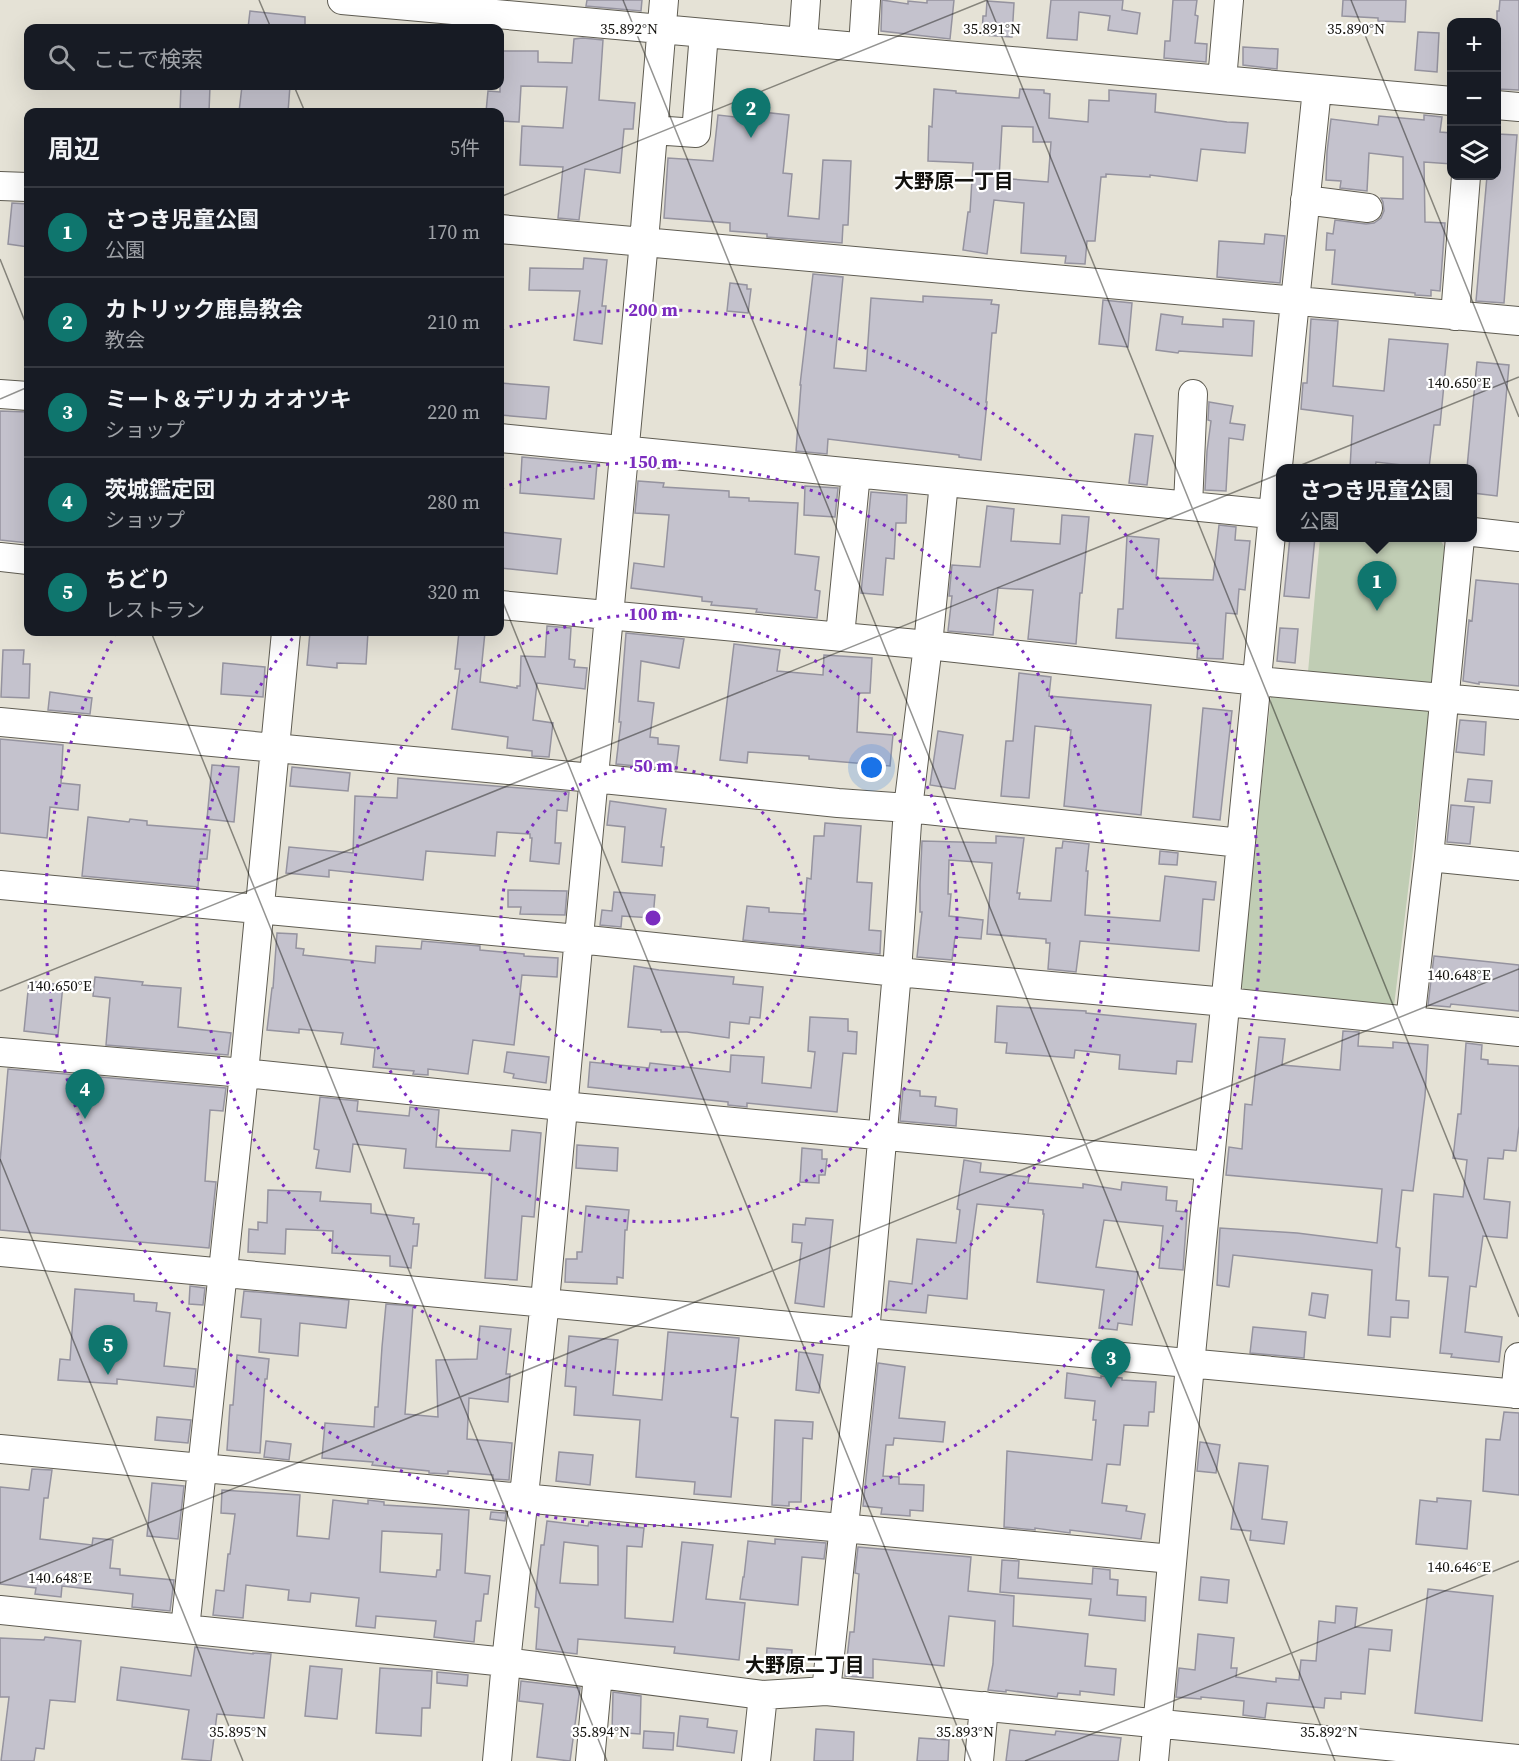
<!DOCTYPE html>
<html lang="ja">
<meta charset="utf-8">
<style>
body{margin:0;font-family:"Source Serif 4","Noto Sans JP",serif;background:#242831;color:#f1f3f6}
.controls{position:absolute;right:18px;top:18px;display:grid;overflow:hidden;border-radius:12px;box-shadow:0 6px 24px #0002}
.controls button{width:54px;height:54px;display:grid;place-items:center;padding:0;border:0;border-bottom:2px solid #363941;background:#171b24;color:#f1f3f6;font:30px sans-serif}
.you{position:absolute;left:872px;top:768px;width:21px;height:21px;margin:-15px;border:4px solid #fff;border-radius:50%;background:#1a73e8;box-shadow:0 0 0 9px #1a73e833}
.badge{display:grid;place-items:center;width:39px;height:39px;border-radius:50%;background:#0f766e;color:#fff;font-size:20px;font-weight:700}
.pin{position:absolute;translate:-50% -50px;filter:drop-shadow(0 2px 3px #0008)}
.pin::after{content:'';position:absolute;top:32px;width:21px;height:18px;background:inherit;clip-path:polygon(0 0,100% 0,50% 100%)}
.popup{position:absolute;left:1276px;top:464px;width:201px;height:78px;box-sizing:border-box;display:grid;place-content:center;border-radius:12px;background:#171b24;filter:drop-shadow(0 2px 4px #0005);font-size:20px;white-space:nowrap;color:#9ea1a6}
.popup b{font-size:22px;color:#f1f3f6}
.popup::after{content:'';position:absolute;left:50%;top:100%;margin-left:-12px;border:12px solid transparent;border-top-color:#171b24}
.list{margin:0;padding:0;list-style:none}
h2{display:flex;justify-content:space-between;align-items:center;height:78px;margin:0;padding:0 24px;font-size:26px}
h2 small{font-size:20px;font-weight:400;color:#9ea1a6}
.list li{display:grid;grid-template-columns:39px 1fr auto;gap:18px;align-items:center;box-sizing:border-box;height:90px;padding:0 24px;border-top:2px solid #363941}
.list b{display:block;font-size:22px;white-space:nowrap}
.list p{margin:0;font-size:20px;white-space:nowrap;color:#9ea1a6}
.list em{font-size:20px;font-style:normal;color:#9ea1a6}
.icon{flex:none;width:33px;height:33px;fill:none;stroke:currentColor;stroke-width:2;stroke-linecap:round;stroke-linejoin:round}
.map{position:relative;flex:none;width:1519px;height:1761px;overflow:hidden}
.search{position:absolute;background:#171b24;box-shadow:0 6px 24px #0002;left:24px;top:24px;width:480px;height:66px;display:flex;align-items:center;gap:15px;box-sizing:border-box;padding:0 21px;border-radius:12px;color:#9ea1a6;font-size:22px}
.panel{position:absolute;background:#171b24;box-shadow:0 6px 24px #0002;left:24px;top:108px;width:480px;height:528px;border-radius:12px}
.map>svg:first-child{display:block}
</style>
<div class="map">
<svg width="1519" height="1761" viewBox="0 0 1519 1761">
<rect width="100%" height="100%" fill="#e5e2d6"/>
<!-- green -->
<path fill="#c0cdb4" d="M1320 538H1439L1447 551 1434 680 1430 685 1308 672Z
M1271 697 1430 710 1394 1006 1250 994 1240 986Z"/>
<!-- building -->
<path fill="#c4c2cd" stroke="#95939f" stroke-width="1.5" fill-rule="evenodd" d="M587 0H642L641 11 586 6Z
M882 0 908 4V1L927 3V0H954L950 39 881 31Z
M1051 0H1123L1122 10 1140 13 1137 34 1108 30 1110 16 1079 12 1077 40 1047 38Z
M1173 0H1197L1195 15 1198 16 1195 43 1207 44 1206 62 1164 58 1165 41H1170Z
M1343 0H1406L1405 22 1378 21V18L1342 16Z
M1500 0H1519V90L1497 89V11H1499Z
M987 1 1014 3 1012 37 982 35 983 16H986Z
M250 11 305 17V28H248Z
M1418 32 1439 33 1437 72 1415 70Z
M583 38 603 40 599 100 635 103 633 129H624L620 173 585 169 579 220 558 218 563 167 520 165 522 126 563 128 567 87 521 86 519 122 500 121V112H486L488 91 500 92V51H538V62L572 63 574 39Z
M1243 47 1278 49 1277 69 1243 65Z
M181 86H210L209 112H180Z
M242 86H290L288 112H239Z
M934 89 956 91V93L1019 98 1020 89 1044 90V93L1050 94 1049 118 1088 122 1089 100 1109 101V90L1156 94 1155 112 1227 122 1248 123 1245 153 1201 149 1197 181 1150 175V177L1106 174V177H1101L1095 241H1087L1085 264 1065 263 1066 256 1021 253 1024 203 994 200 987 254 963 250 968 212H970L973 163 928 161 929 126 932 127ZM1002 126 1033 127V142H1051L1048 182 999 178Z
M745 110 789 115 783 173 792 174 788 216 819 219 823 160 851 161 848 225H843L842 243 767 237V234L730 231V223L664 218 668 158 713 161 718 115 744 118Z
M1424 115 1442 117 1440 132 1452 133V164L1424 162 1425 222 1445 223 1440 291 1431 290V296L1415 295V293L1332 284 1335 250H1326L1327 233 1333 234 1335 220 1366 224 1374 223 1381 218 1384 211 1383 202 1381 198 1403 199V157L1369 153 1367 191 1340 188 1341 181 1326 180 1327 152 1331 119 1378 125 1379 116 1424 120Z
M1497 134 1517 135 1504 303 1476 301 1487 176H1497Z
M12 203 28 204V247L8 244Z
M1265 234 1285 236 1280 283 1217 277 1219 241 1264 244Z
M584 258 607 260 602 306H606L602 344 574 340 580 291 529 290 530 268 583 269Z
M813 274 843 277 834 368 866 371 871 298 923 302V296L992 300 991 304 999 305 996 333H992L986 402H987L981 460 959 457V455L828 439 827 454 796 451 801 385H800Z
M730 283 747 285V289H751L748 313 727 311Z
M1103 300 1132 303 1128 347 1099 344Z
M1161 314 1183 317 1182 324 1223 327V319L1254 321 1252 356 1179 351 1178 353 1156 350Z
M1311 319 1338 321 1333 386 1384 391 1389 339 1448 344 1440 425H1434L1429 468 1376 462 1375 468H1350L1353 416 1301 409 1303 383H1307Z
M1477 362 1509 365 1497 496 1473 493V468H1467Z
M500 383 549 387 546 419 500 415Z
M1209 402 1233 406 1230 423 1245 425 1243 440 1229 438 1226 491 1205 490 1207 451 1211 421 1208 420Z
M0 411 28 412V543L0 540Z
M1135 434 1153 436 1147 485 1129 483Z
M522 457 597 464 594 499 520 493Z
M638 481 664 483 663 487 729 491V497L749 498V501L798 503 795 554 819 557 815 590 820 591 817 618 756 612 757 609 711 605 712 602 702 601V597L631 588 634 563 664 567 669 515 635 513Z
M805 486 838 488 835 517 804 515Z
M871 492 907 495 906 523H896L894 559 886 558 883 595 861 593Z
M987 506 1014 509 1011 541 1060 544 1062 515 1089 517 1082 593H1080L1076 644 1028 639 1033 590 998 588 993 635 948 631 952 596H949L952 565 980 567Z
M1219 525 1236 527 1235 540 1250 541 1245 590 1239 589 1237 614 1226 613 1223 659 1197 658 1198 644 1116 638 1118 609H1123L1127 536 1159 539 1156 578 1213 580Z
M500 532 561 539 557 574 500 568Z
M1290 537H1315L1309 598 1284 596Z
M1476 580 1519 584V686L1479 682V684L1463 681 1469 620 1472 621Z
M547 626 571 628 569 659 575 660 574 667 587 668 585 689 537 683 533 720 553 723 549 757 532 756V751L507 748 508 737 452 729 460 669H455L459 632H485L480 682 517 688V686H520L521 656 545 657Z
M1280 628 1298 629 1295 663 1277 661Z
M310 632H368L366 664 337 663V668L307 665Z
M626 633 684 639 679 668 641 661 638 701 654 703 650 737 658 738V744L679 746 676 770 616 764 621 722H619Z
M734 644 780 650 777 671 823 675 824 655 872 658 870 693H859L857 732 893 735 890 766 809 759V756L748 752 747 763 720 760Z
M3 650H24L23 664H30L29 698 1 697Z
M223 663 265 667 263 697 221 694Z
M1019 673 1051 677 1049 696 1151 705 1141 815 1064 806 1071 730 1035 726 1029 798 1001 796 1006 741H1013Z
M50 692 92 698 90 714 48 710Z
M1203 708 1232 711 1220 820 1193 817Z
M1460 720 1486 722 1484 755 1456 752Z
M938 731 963 735 955 789 930 785Z
M0 739 63 745 61 783 80 785 78 810 50 807 47 838 0 833Z
M212 765 239 767 234 822 207 819Z
M292 767 350 773 348 791 290 786Z
M398 778 569 792 567 811 557 810 555 843H561L559 864 530 861 532 838H530V834L497 832 495 856 426 851 423 880 329 870V877L286 873 289 847 353 853 355 796 397 798Z
M1468 779 1492 781 1490 803 1465 801Z
M610 801 666 809 661 847H664L662 866 622 862 625 827 607 825Z
M1451 805 1474 807 1470 844 1447 842Z
M88 817 129 822 130 819 147 821V825L210 830 207 859H200L198 887 82 876Z
M825 823 861 826 857 882 872 883 869 930 881 931 880 954 743 940 747 906 769 908V912L804 914 807 878 811 879 814 836H824Z
M996 836 1024 838 1017 893H1020L1019 899 1051 901 1056 848H1062L1063 841 1089 844 1086 871H1088L1085 915 1160 921 1165 876 1216 882 1214 900 1203 899 1199 951 1080 941 1076 972 1048 969 1050 943H1046V939L987 934 992 863 949 860 948 894H951L949 916 983 920 981 939 955 937 952 960 917 957 922 912H920V885L922 841 996 843Z
M1160 851 1178 853 1177 865 1159 864Z
M508 890 567 891 565 915 520 914 521 907H508Z
M614 892 655 895 653 918 622 916 621 927 600 925 602 910 612 911Z
M277 933 297 934 296 948 304 949 303 955 375 963 376 946 421 949 422 941 480 946V950L524 954V956L558 958 557 977 522 975 514 1045 473 1040 468 1074 428 1069V1075L413 1074 414 1071 373 1067 375 1048 341 1044 343 1033 299 1029V1033L267 1030 272 988H273Z
M1434 956 1519 965V1011L1451 1004 1450 1007 1428 1005Z
M634 966 659 970 734 977 733 984 763 987 760 1018 750 1017 749 1024 730 1022 729 1038 687 1032H661V1030L628 1027Z
M95 977 143 982 142 985 181 988 178 1027 231 1033 228 1055 106 1045 110 998 93 996Z
M29 981 63 985 58 1035 24 1031Z
M997 1006 1086 1011V1013L1196 1024 1192 1062 1177 1061 1176 1074 1119 1069 1120 1055 1075 1050 1074 1058 1006 1053 1007 1043 995 1042Z
M810 1017 848 1019V1031L857 1032 856 1054 843 1053 837 1112 747 1103V1107L728 1105V1102L588 1087 590 1062 649 1068 650 1063 730 1072 731 1055 764 1057 762 1083 811 1088 815 1052 808 1051Z
M1343 1031 1359 1032 1358 1046 1393 1048V1042L1428 1045 1425 1096 1413 1191 1402 1190 1396 1247 1400 1248 1396 1300 1409 1301 1408 1318 1391 1317 1390 1337 1368 1335 1372 1270 1233 1255 1229 1287 1217 1285 1220 1228 1297 1233 1377 1243 1382 1189 1226 1175 1229 1147 1242 1149 1245 1104 1252 1105 1259 1037 1285 1039 1282 1065 1340 1070Z
M1466 1043 1482 1045 1481 1059 1488 1060V1064L1519 1066V1126L1516 1151 1504 1150 1503 1159 1488 1158 1484 1199 1510 1202 1507 1238 1483 1236 1476 1287 1470 1286 1465 1332 1502 1337 1499 1362 1451 1357 1452 1354 1440 1353 1448 1277 1429 1276 1434 1194 1463 1197 1467 1160 1453 1158 1458 1114H1461Z
M507 1052 549 1057 546 1083 513 1078 514 1074 504 1072Z
M8 1069 226 1088 223 1111 210 1110 205 1181 216 1182 209 1248 0 1230V1162Z
M903 1089 920 1091V1096L936 1097 935 1106 957 1109 956 1126 900 1121Z
M320 1097 358 1101 357 1111 409 1116 410 1107 439 1110 436 1147 510 1151 512 1130 541 1133 534 1217 522 1216 517 1280 485 1278 492 1174 404 1168 406 1149 353 1144 350 1172 316 1168 319 1150 314 1149Z
M577 1145 618 1148 617 1171 576 1168Z
M802 1148 822 1150V1159H827L825 1175H819V1183L800 1182Z
M964 1160 981 1163 980 1172 1029 1177 1028 1183 1083 1188V1184L1121 1190 1122 1182 1167 1187 1166 1200 1177 1201 1176 1211 1187 1212 1183 1270 1159 1268 1163 1226 1104 1220 1096 1267 1138 1272 1132 1325 1118 1323 1117 1330 1099 1328 1104 1290 1037 1282 1044 1214H1043V1210L977 1204 972 1241H971L967 1299 928 1295 926 1313 886 1309 889 1281 912 1284 917 1239 956 1243 960 1210 957 1209Z
M268 1190 321 1192 320 1201 371 1204V1213L414 1218 413 1224H419L417 1246H413L411 1268 390 1266V1256L332 1253 333 1231 286 1229 285 1254 248 1252 249 1229 258 1230V1222L267 1223Z
M586 1206 629 1210 627 1230H625L623 1278 617 1277V1284L565 1282 566 1259H577V1252H582Z
M806 1218 833 1220 824 1307 795 1303 802 1243 792 1242 793 1224 805 1225Z
M190 1286 205 1288 203 1305 189 1304Z
M75 1289 134 1294V1301L157 1303 156 1311 170 1313 164 1366 196 1369 194 1387 117 1379V1384L58 1380 60 1359 70 1360Z
M244 1291 349 1300 346 1328 300 1323 298 1356 259 1352 261 1319 241 1317Z
M1312 1293 1328 1295 1325 1318 1309 1315Z
M386 1304 413 1306 405 1414 438 1417 436 1360 477 1359 480 1326 511 1329 506 1374H510L508 1402 469 1398 467 1439 512 1443 509 1480 493 1479V1475L448 1471V1474L429 1473V1471L372 1465 373 1462 322 1458 325 1423 374 1427 375 1407H378L382 1347Z
M1253 1327 1306 1332 1304 1358 1250 1353Z
M668 1332 739 1338 731 1417 738 1418 731 1497 694 1494 695 1482 636 1477 640 1420 574 1415 576 1387 565 1386 569 1336 618 1340 613 1395 662 1400Z
M799 1352 823 1355 819 1393 796 1390Z
M237 1355 269 1359 267 1379H265L260 1453 227 1450 230 1405H233Z
M878 1363 905 1367 899 1418 945 1422 943 1442 894 1438 893 1445H886L883 1476 899 1477V1484L924 1485 923 1511 910 1510V1516L881 1514 882 1508 863 1506Z
M1067 1373 1101 1378V1376L1122 1378V1380L1156 1382 1154 1412H1149L1148 1426 1124 1425 1120 1465 1107 1464 1102 1503 1127 1506 1126 1511 1145 1514 1141 1539 1070 1530V1533L1035 1528V1530L1004 1527 1007 1451 1092 1460 1096 1420H1093L1095 1401 1065 1398Z
M1504 1412 1519 1413V1495L1483 1491 1486 1439 1500 1440Z
M157 1417 191 1420 188 1443 155 1440Z
M775 1420 813 1422 812 1439 803 1438 801 1502H789V1506L772 1505Z
M266 1441 291 1444 289 1460 264 1457Z
M1200 1442 1220 1445 1216 1473 1197 1471Z
M559 1452 593 1455 590 1485 556 1481Z
M1239 1463 1268 1466 1262 1519 1287 1522 1284 1544 1250 1540 1251 1531 1231 1529Z
M32 1469 52 1470 48 1498H44L40 1539 92 1545 93 1538 113 1540 110 1568 120 1569V1575L174 1580 170 1611 132 1607 133 1594 62 1586 61 1597 35 1594 36 1588 0 1584V1487L29 1490Z
M152 1483 184 1486 178 1539 147 1536Z
M222 1490 300 1495 297 1536 329 1539 333 1500 368 1504V1500L384 1502V1505L469 1510 465 1573 490 1576 488 1594H484L481 1621H476L474 1642 434 1637 436 1621 376 1616 375 1628 356 1626 359 1598 311 1593 310 1602 288 1600 289 1590 246 1585 243 1618 213 1615 216 1590 224 1591 228 1554H230L235 1514 221 1513ZM382 1531 442 1534 440 1570H437L436 1577 380 1572Z
M1437 1498 1471 1501 1467 1549 1416 1544 1420 1500 1437 1502Z
M491 1512 506 1513 505 1521 490 1519Z
M547 1521 588 1526 589 1522 644 1528 642 1547 627 1546 625 1618 673 1622 682 1542 713 1545 706 1599 745 1603 739 1660 674 1653 675 1647 578 1639 577 1654 536 1649 539 1608 535 1607 537 1581 541 1545H544ZM564 1542 598 1546V1585L560 1583Z
M775 1539 826 1543 824 1559 802 1557 798 1605 740 1599 743 1577H744L748 1541 775 1544Z
M858 1547 971 1557 968 1591 1014 1596 1013 1626 1088 1634 1085 1666 1116 1669 1114 1695 1080 1691V1695L1058 1693 1057 1697 1006 1690V1692L988 1690 993 1664 995 1621 949 1616 944 1666 873 1659V1678L845 1676 850 1632H854L859 1574 855 1573Z
M1002 1560 1019 1561 1018 1578 1092 1584 1093 1568 1110 1570V1579L1118 1580 1117 1595 1146 1597 1145 1621 1089 1615 1091 1599 1000 1592Z
M1201 1577 1229 1580 1227 1603 1199 1600Z
M1428 1589 1493 1596 1482 1721 1415 1713Z
M1336 1606 1357 1608 1355 1627 1392 1630 1390 1651 1369 1649 1365 1694 1341 1692V1699L1325 1698 1324 1708 1267 1703 1265 1718 1243 1715 1244 1701 1201 1697V1699L1176 1697 1179 1668 1195 1670 1198 1634 1234 1638 1231 1668H1237L1236 1677 1276 1682V1678L1299 1680 1301 1660 1316 1661 1319 1621 1335 1623Z
M45 1637 81 1641 75 1702 50 1700 44 1749 36 1748 34 1761H1L9 1697H0V1638L44 1640Z
M195 1647 253 1654V1653L271 1654 264 1718 217 1714 211 1761 182 1759 189 1710 117 1700 121 1667 191 1676Z
M767 1648 792 1650 791 1667 766 1665Z
M310 1666 342 1669 337 1719 305 1716Z
M380 1668 432 1671 430 1708H422L421 1736 376 1733Z
M437 1672 468 1675 467 1686 437 1683Z
M521 1681 580 1688 570 1761 537 1757 543 1704 519 1701Z
M613 1692 641 1696 640 1734 612 1732Z
M680 1716 708 1719 707 1727 737 1731 734 1753 677 1746Z
M816 1729 854 1732 853 1761H814Z
M1010 1730 1055 1735 1056 1731 1121 1738 1118 1761H1006Z
M644 1731 674 1733 673 1750 643 1748Z
M919 1738 949 1740 948 1761H917Z"/>
<g fill="none" stroke-linecap="round" stroke-linejoin="round">
<defs>
<path id="minor" d="M342 0 1452 101
M803 42 806 0
M863 47 866 0
M1222 80 1229 0
M1496 105 1519 107
M653 130 696 133 704 33
M0 186 28 187
M1305 200 1368 208
M500 229 1519 321
M1455 316 1466 176
M0 394 28 396
M500 438 1281 515
M1188 505 1193 394
M1473 532 1519 537
M0 557 28 560
M500 605 928 645 1258 681 1519 705
M840 636 856 473
M0 722 593 778 838 803 908 808 1241 843
M1429 857 1519 866
M0 885 578 939 897 972 1226 1002 1519 1032
M1410 1021 1429 857 1460 538
M0 1052 244 1073 562 1106 1209 1166
M0 1252C507 1297 1013 1348 1519 1394
M1515 1394 1519 1357
M0 1449 1172 1559
M0 1610 506 1662 763 1695 826 1691 1519 1759
M185 1629 244 1073 286 632
M826 1691 865 1333 897 972 908 808 928 645 944 482
M497 1761 506 1662 545 1301 644 241 664 0
M590 1761 598 1674
M756 1761 763 1695
M979 1761 984 1706
M1154 1761 1190 1365 1273 514 1317 89"/>
</defs>
<!-- minor casing -->
<use href="#minor" stroke="#5f5c52" stroke-width="30"/>
<!-- minor -->
<use href="#minor" stroke="#fff" stroke-width="28"/>
</g>
<!-- ticks -->
<path fill="none" stroke="#12110d" stroke-width="1.5" stroke-opacity="0.45" d="M259 0 271 28M623 0 1335 1761M987 0 1519 1317M1351 0 1519 417M294 86 305 112M500 197 987 0M0 259 28 329M0 399 28 387M500 595 971 1761M151 632 607 1761M0 991 1519 377M0 1159 243 1761M0 1583 1519 969M1025 1761 1519 1561"/>
<!-- distance rings -->
<g fill="none" stroke="#7b2cbf" stroke-width="3" stroke-dasharray="3 6">
<circle cx="653" cy="918" r="152"/>
<circle cx="653" cy="918" r="304"/>
<path d="M501 488A456 456 0 1 1 296 634"/>
<path d="M501 329A608 608 0 1 1 116 633"/>
</g>
<g text-anchor="middle" dominant-baseline="central" stroke-width="4.5" stroke-linejoin="round" paint-order="stroke">
<!-- neighbourhood labels -->
<g font-size="20" font-weight="bold" fill="#12110d" stroke="#fff">
<text x="954" y="181">大野原一丁目</text>
<text x="805" y="1665">大野原二丁目</text>
</g>
</g>
<g font-size="15" text-anchor="middle" fill="#12110d" stroke="#fff" stroke-width="4.5" stroke-linejoin="round" paint-order="stroke">
<text x="629" y="34">35.892°N</text>
<text x="992" y="34">35.891°N</text>
<text x="1356" y="34">35.890°N</text>
<text x="1459" y="388">140.650°E</text>
<text x="1459" y="980">140.648°E</text>
<text x="60" y="991">140.650°E</text>
<text x="1459" y="1572">140.646°E</text>
<text x="60" y="1583">140.648°E</text>
<text x="238" y="1737">35.895°N</text>
<text x="601" y="1737">35.894°N</text>
<text x="965" y="1737">35.893°N</text>
<text x="1329" y="1737">35.892°N</text>
</g>
<circle cx="653" cy="918" r="9" fill="#7b2cbf" stroke="#fff" stroke-width="3"/>
<g font-size="18" text-anchor="middle" font-weight="bold" fill="#7b2cbf" stroke="#fff" stroke-width="4.5" stroke-linejoin="round" paint-order="stroke">
<text x="653" y="316">200 m</text>
<text x="653" y="468">150 m</text>
<text x="653" y="620">100 m</text>
<text x="653" y="772">50 m</text>
</g>
</svg>
<div class="controls">
<button>+</button>
<button>−</button>
<button><svg class="icon" aria-label="layers" viewBox="0 0 24 24"><path d="M12 4l9 5-9 5-9-5zM3 14l9 5 9-5"/></svg></button>
</div>
<div class="you"></div>
<div class="pin badge" style="left:1377px;top:611px">1</div>
<div class="popup"><b>さつき児童公園</b>公園</div>
<div class="pin badge" style="left:751px;top:138px">2</div>
<div class="pin badge" style="left:1111px;top:1388px">3</div>
<div class="pin badge" style="left:85px;top:1119px">4</div>
<div class="pin badge" style="left:108px;top:1375px">5</div>
<div class="search"><svg class="icon" aria-label="search" viewBox="0 0 24 24"><circle cx="10" cy="10" r="6"/><path d="M15 15l6 6"/></svg>ここで検索</div>
<section class="panel">
<h2>周辺<small>5件</small></h2>
<ul class="list">
<li><span class="badge">1</span><div><b>さつき児童公園</b><p>公園</p></div><em>170 m</em></li>
<li><span class="badge">2</span><div><b>カトリック鹿島教会</b><p>教会</p></div><em>210 m</em></li>
<li><span class="badge">3</span><div><b>ミート＆デリカ オオツキ</b><p>ショップ</p></div><em>220 m</em></li>
<li><span class="badge">4</span><div><b>茨城鑑定団</b><p>ショップ</p></div><em>280 m</em></li>
<li><span class="badge">5</span><div><b>ちどり</b><p>レストラン</p></div><em>320 m</em></li>
</ul>
</section>
</div>
